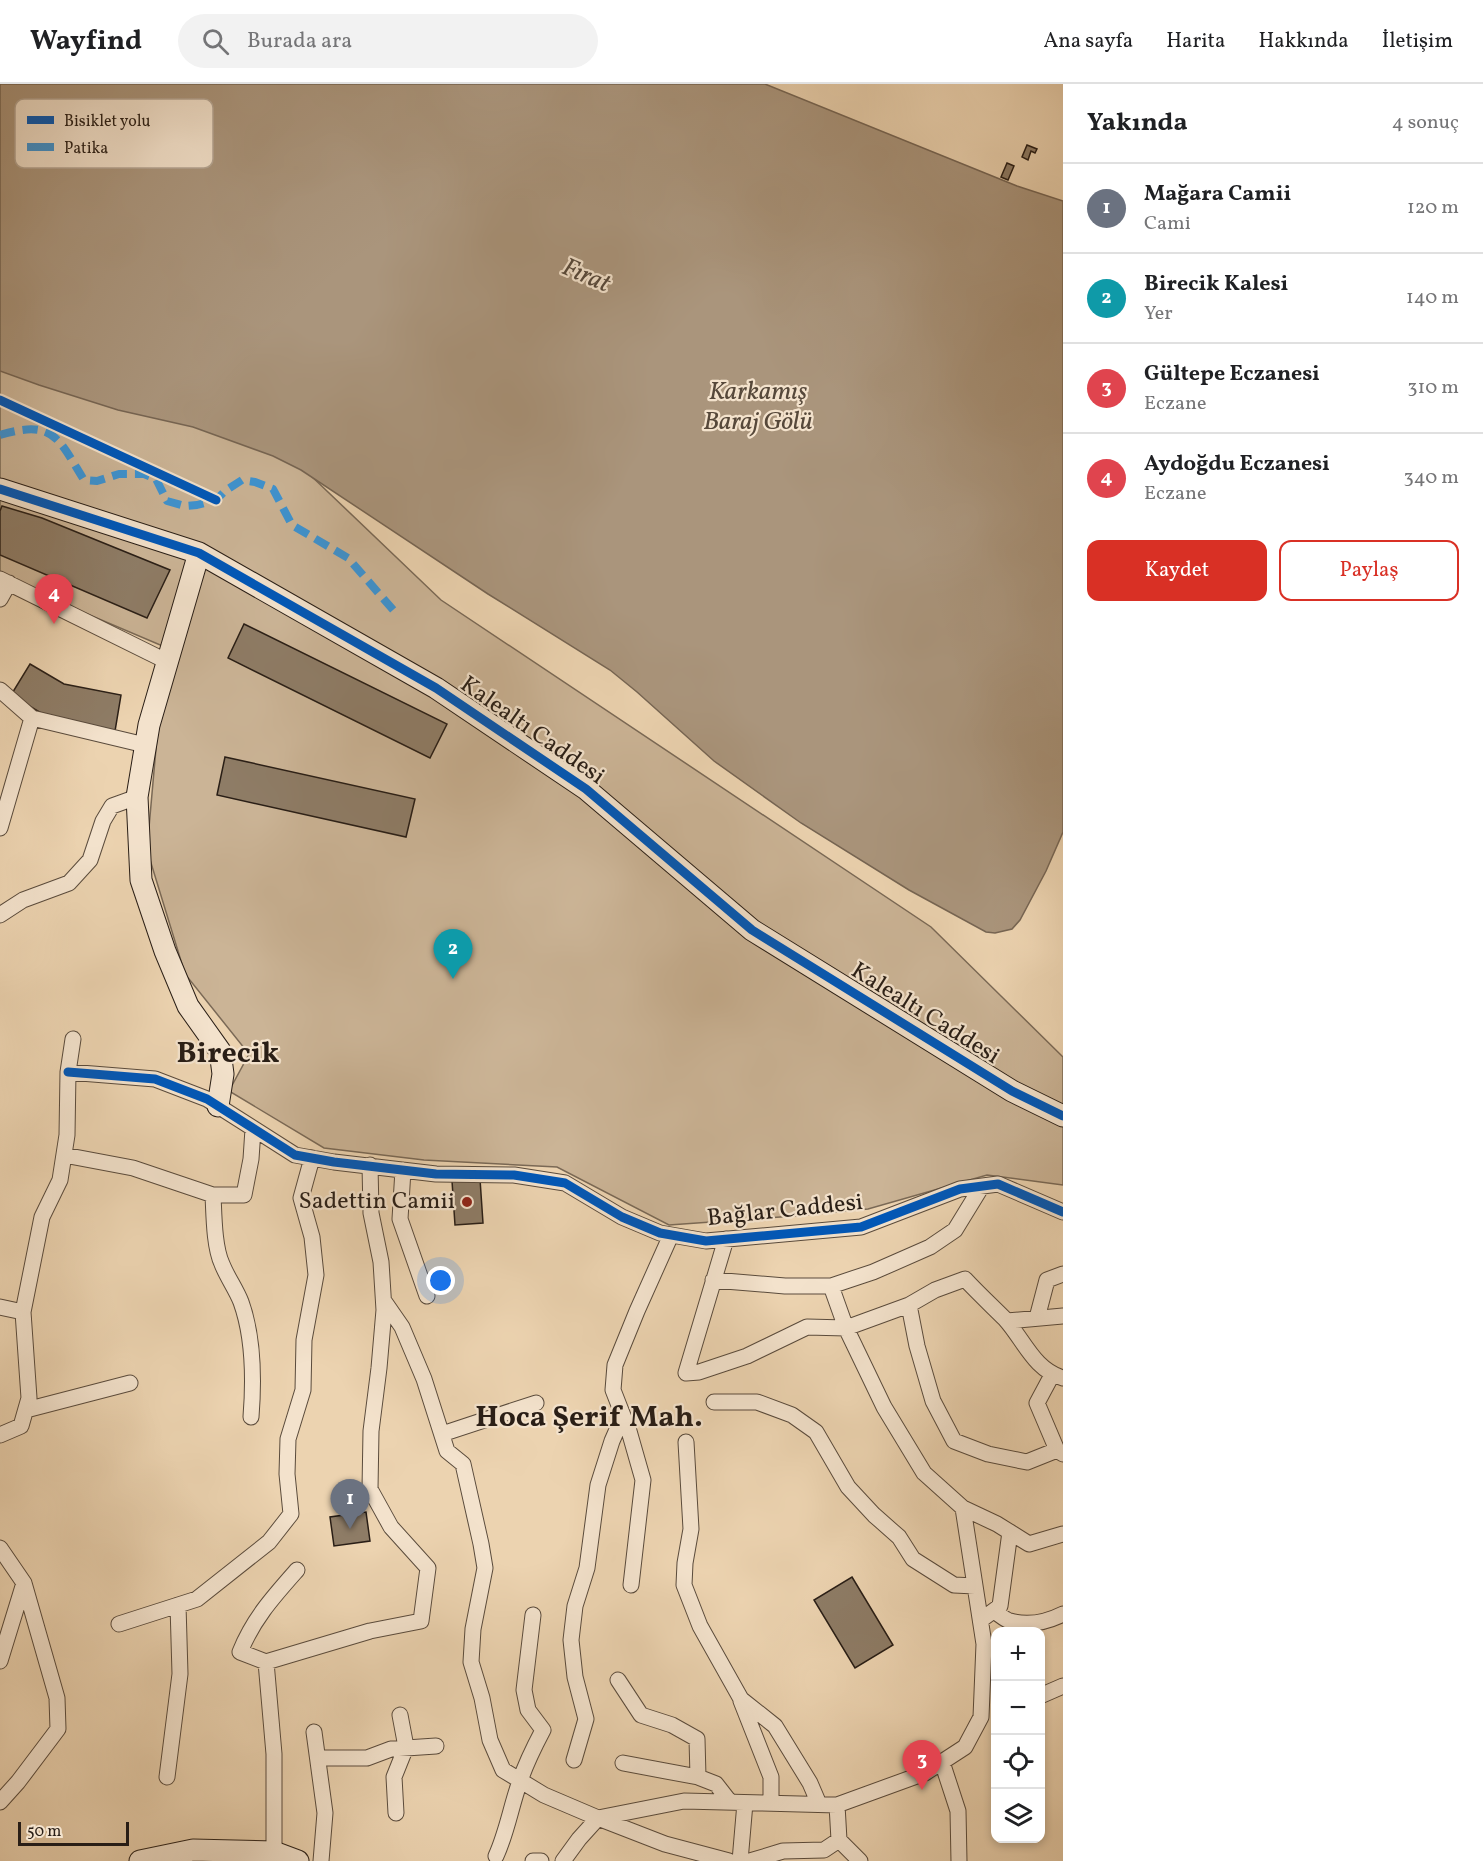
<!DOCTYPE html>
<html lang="tr">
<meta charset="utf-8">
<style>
body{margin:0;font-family:Vollkorn,serif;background:#f2f2f2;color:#202124}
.controls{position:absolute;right:18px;bottom:18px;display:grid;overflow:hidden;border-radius:12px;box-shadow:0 3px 9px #0003}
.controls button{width:54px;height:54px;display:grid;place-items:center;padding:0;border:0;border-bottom:2px solid #e0e0e0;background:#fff;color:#202124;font:30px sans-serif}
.scale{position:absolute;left:18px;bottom:15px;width:111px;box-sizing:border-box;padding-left:6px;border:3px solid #291e16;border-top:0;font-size:16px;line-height:21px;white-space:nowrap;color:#291e16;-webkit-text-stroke:4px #f3e2cc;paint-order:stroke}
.you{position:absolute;left:441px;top:1197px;width:21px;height:21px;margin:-15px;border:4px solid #fff;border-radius:50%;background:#1a73e8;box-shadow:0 0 0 9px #1a73e833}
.badge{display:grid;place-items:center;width:39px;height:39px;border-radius:50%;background:#d93025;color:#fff;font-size:20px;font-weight:700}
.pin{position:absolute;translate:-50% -50px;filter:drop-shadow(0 2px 3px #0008)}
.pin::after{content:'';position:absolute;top:32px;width:21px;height:18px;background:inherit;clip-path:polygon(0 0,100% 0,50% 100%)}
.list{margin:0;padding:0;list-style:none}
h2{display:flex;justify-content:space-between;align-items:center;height:78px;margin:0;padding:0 24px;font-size:26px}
h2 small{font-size:20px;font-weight:400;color:#757577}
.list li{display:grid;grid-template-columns:39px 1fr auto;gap:18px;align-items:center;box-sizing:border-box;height:90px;padding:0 24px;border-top:2px solid #e0e0e0}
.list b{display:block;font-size:22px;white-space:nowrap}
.list p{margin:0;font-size:20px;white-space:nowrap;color:#757577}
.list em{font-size:20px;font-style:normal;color:#757577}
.actions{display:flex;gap:12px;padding:18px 24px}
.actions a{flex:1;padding:14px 0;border:2px solid #d93025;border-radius:12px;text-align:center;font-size:21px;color:#d93025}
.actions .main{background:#d93025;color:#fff}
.icon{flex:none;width:33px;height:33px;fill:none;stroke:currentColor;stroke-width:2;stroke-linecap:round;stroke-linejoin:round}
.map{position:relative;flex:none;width:1063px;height:1777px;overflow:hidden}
header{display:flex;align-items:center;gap:36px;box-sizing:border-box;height:84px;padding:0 30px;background:#fff;border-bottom:2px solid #e0e0e0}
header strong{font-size:28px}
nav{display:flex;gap:33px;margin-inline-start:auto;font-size:21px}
.search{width:420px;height:54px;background:#f2f2f2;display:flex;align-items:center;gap:15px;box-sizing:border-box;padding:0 21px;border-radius:33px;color:#757577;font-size:22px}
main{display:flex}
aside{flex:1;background:#fff}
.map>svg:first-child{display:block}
</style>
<header>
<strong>Wayfind</strong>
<div class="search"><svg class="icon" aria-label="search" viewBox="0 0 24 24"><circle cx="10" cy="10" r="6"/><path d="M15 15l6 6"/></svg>Burada ara</div>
<nav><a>Ana sayfa</a><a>Harita</a><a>Hakkında</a><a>İletişim</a></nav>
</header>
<main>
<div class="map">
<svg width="1063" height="1777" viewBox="0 0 1063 1777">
<rect width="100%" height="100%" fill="#ecd3b0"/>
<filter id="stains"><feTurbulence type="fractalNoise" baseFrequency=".00333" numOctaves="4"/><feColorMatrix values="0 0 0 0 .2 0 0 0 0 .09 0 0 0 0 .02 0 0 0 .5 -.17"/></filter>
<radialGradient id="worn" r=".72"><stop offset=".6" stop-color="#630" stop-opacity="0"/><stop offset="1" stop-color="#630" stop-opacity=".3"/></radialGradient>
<!-- green -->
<path fill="#cbb496" stroke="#7a6956" stroke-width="1.5" d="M0 186 261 344 441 516 931 843 1063 973V1101L987 1091 868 1125 795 1132 669 1141 557 1083 424 1076 324 1064 229 1007 249 970 185 890 147 766 165 563 0 493Z"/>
<!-- water -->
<path fill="#aa957c" stroke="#766553" stroke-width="1.5" d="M0 0H765L1017 102 1063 117V748L1046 787 1020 836 1012 845 995 849 986 848 909 806 801 739 714 677 637 608 610 586 488 510 301 386 273 372 193 343 118 326 39 301 0 287Z"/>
<!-- building -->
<path fill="#8e7c66" stroke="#291e16" stroke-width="1.5" d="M1027 61 1037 65 1035 69 1031 67 1028 76 1022 73Z
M1007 79 1014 82 1008 96 1001 93Z
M2 422 42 434 170 486 147 534 0 471V427Z
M244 540 447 640 430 674 228 574Z
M30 580 64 600 121 611 115 647 51 635 11 611Z
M225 673 415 715 406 753 217 711Z
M480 1095 483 1139 455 1141 452 1097Z
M366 1428 370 1457 334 1462 330 1433Z
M852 1493 893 1561 855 1584 814 1516Z"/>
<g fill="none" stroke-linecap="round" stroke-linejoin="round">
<defs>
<path id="street" d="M0 495 166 577
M0 515 9 499
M0 606 32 634 145 661
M0 744 32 634
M0 831 23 816 69 799 90 776 103 737 112 722 137 713
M68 988 155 995 207 1015 295 1071 334 1078 436 1090 514 1091 565 1099 622 1133 660 1149 706 1157 861 1143 960 1105 998 1100 1063 1128
M64 1071 133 1084 213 1111
M403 1086 400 1135 427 1212
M726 1155 686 1289 699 1288 747 1272 807 1243 846 1244 909 1221 935 1206 965 1195C978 1209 992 1222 1005 1235 1024 1256 1034 1286 1063 1294
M713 1196 785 1202H831L873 1188 930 1163 955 1146 982 1102
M831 1202 846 1244 884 1323 924 1389 963 1424 997 1440 1029 1460 1063 1450
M384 1217 402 1243 424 1295 447 1367 463 1380 481 1460 485 1484 473 1545 471 1578 482 1614 490 1656 503 1686 544 1711 598 1734 665 1760 729 1777
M909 1221 917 1262 933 1317 954 1357 988 1370 1027 1378 1057 1366
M0 1223 23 1228
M1037 1234 1047 1196 1063 1190
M1007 1237 1063 1232
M1052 1291 1037 1319 1057 1366 1063 1370
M714 1318H757L792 1331 816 1348 848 1403 874 1431 899 1453 913 1475 954 1501 975 1502
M26 1326 130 1299
M251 1333C254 1295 254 1254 241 1218 236 1205 227 1193 222 1180 214 1163 214 1131 213 1111H244L251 1075 253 1045
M442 1350 536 1319
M0 1351 21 1342 29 1314 23 1228 42 1133 60 1096 67 1051 68 988 73 955
M686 1358 691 1445 685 1479 684 1501 700 1542 741 1615 775 1642 810 1699 819 1720
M0 1464 24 1499 57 1614 58 1645 18 1698 0 1718
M631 1501 643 1396 629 1347 613 1306 615 1281 637 1227 671 1151
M994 1527C999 1530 1005 1536 1010 1537 1028 1542 1047 1538 1063 1530
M981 1536 1000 1522 1010 1448
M119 1540 197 1515 269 1458 291 1430 287 1390 288 1355 303 1306 304 1256 316 1191 312 1153 301 1114 312 1074
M0 1577 24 1499
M266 1578 240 1568C253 1535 274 1512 297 1486
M618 1596 641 1631 672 1641 697 1655 698 1693
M1040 1612 1063 1602
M741 1617 771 1693V1719
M314 1648 325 1729 321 1777
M319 1674H367L391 1665 436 1662
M574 1676 586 1635 575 1593 571 1556 575 1522 587 1484 598 1401 612 1357 623 1332
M942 1678 958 1727 959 1777
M623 1679 698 1693 716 1700 730 1718
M167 1693 180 1590 178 1521
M396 1729 394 1693 406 1663 400 1631
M839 1756 860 1777
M274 1768V1670L266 1578 370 1547 421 1537 428 1484 391 1443 370 1405 371 1347 379 1284 384 1226 381 1178 371 1129 370 1081
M496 1772C507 1748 511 1722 520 1697 526 1679 534 1663 543 1646L528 1626 524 1606 533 1531
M533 1777H541
M563 1777 579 1755 598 1734 684 1717 837 1721 925 1689 965 1663 981 1633 984 1560 963 1424
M740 1777 745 1719
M750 1777 783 1767 824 1766 839 1756 837 1721"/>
<path id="secondary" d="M0 405 199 469 436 604 586 705 752 846 1012 1007 1063 1032
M199 469 149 641 137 713 141 796 165 867 188 922 220 967 223 990 218 1022
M140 1777 193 1766 274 1768 298 1777"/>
</defs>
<!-- street casing -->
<use href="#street" stroke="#5a4b3c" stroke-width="17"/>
<!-- secondary casing -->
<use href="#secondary" stroke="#291e16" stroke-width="23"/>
<!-- street -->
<use href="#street" stroke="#f3e2cc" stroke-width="15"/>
<!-- secondary -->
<use href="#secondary" stroke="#f3e2cc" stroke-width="21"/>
<!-- quiet -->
<path stroke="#3c94d4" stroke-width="8" stroke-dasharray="15 8" stroke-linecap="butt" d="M0 351C54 335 58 354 84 396L97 397 119 390H144L156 395 167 417 185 422 197 421 216 416 225 407 242 396 255 398 273 405 292 441 348 474 395 528"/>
<defs>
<path id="cycleway" d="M0 316 216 416
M0 405 199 469 436 604 586 705 752 846 1012 1007 1063 1032
M68 988 155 995 207 1015 295 1071 334 1078 436 1090 514 1091 565 1099 622 1133 660 1149 706 1157 861 1143 960 1105 998 1100 1063 1128"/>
</defs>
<!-- cycleway casing -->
<use href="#cycleway" stroke="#f3e2cc" stroke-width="13"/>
<!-- cycleway -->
<use href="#cycleway" stroke="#0057b8" stroke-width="9"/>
</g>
<!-- markers -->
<circle fill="#8f2418" stroke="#f3e2cc" stroke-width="2" cx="467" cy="1118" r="6"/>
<g text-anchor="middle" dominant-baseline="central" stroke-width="4.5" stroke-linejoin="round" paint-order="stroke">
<!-- street labels -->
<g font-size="24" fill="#291e16" stroke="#f3e2cc">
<text transform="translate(532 647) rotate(35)">Kalealtı Caddesi</text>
<text transform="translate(925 930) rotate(32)">Kalealtı Caddesi</text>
<text transform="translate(785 1127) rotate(-6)">Bağlar Caddesi</text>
</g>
<!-- poi labels -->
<g font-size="24" fill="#291e16" stroke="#f3e2cc" text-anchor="end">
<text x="455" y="1118">Sadettin Camii</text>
</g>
<!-- water labels -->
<g font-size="26" font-style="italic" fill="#56483a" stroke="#f3e2cc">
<text transform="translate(586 192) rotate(23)">Fırat</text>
<text x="758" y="308">Karkamış<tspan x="758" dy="30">Baraj Gölü</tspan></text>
</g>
<!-- district labels -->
<g font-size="30" font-weight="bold" fill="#291e16" stroke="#f3e2cc">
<text x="228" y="970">Birecik</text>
<text x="589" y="1334">Hoca Şerif Mah.</text>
</g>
</g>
<!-- legend -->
<rect x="15" y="15" width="198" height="69" rx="9" fill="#f3e2cc" stroke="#b6a795" stroke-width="1.5"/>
<rect x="27" y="32" width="27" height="8" fill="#0057b8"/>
<rect x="27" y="59" width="27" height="8" fill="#3c94d4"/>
<g font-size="16" fill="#291e16">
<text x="64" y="42">Bisiklet yolu</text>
<text x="64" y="69">Patika</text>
</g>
<rect width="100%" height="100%" filter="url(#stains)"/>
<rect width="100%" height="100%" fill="url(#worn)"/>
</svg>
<div class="controls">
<button>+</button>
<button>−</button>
<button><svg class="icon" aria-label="locate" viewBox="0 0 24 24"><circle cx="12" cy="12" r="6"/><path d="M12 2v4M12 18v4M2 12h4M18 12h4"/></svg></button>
<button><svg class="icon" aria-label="layers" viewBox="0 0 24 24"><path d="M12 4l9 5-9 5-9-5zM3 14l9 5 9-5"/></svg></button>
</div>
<div class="scale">50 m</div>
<div class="you"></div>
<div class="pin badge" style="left:350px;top:1445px;background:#6b7280">1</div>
<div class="pin badge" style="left:453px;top:895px;background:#0f9aa8">2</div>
<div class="pin badge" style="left:922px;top:1706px;background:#e0444e">3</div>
<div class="pin badge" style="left:54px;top:540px;background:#e0444e">4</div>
</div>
<aside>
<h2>Yakında<small>4 sonuç</small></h2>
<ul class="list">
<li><span class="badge" style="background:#6b7280">1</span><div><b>Mağara Camii</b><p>Cami</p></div><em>120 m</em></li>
<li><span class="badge" style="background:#0f9aa8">2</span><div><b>Birecik Kalesi</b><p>Yer</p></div><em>140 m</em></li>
<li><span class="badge" style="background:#e0444e">3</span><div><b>Gültepe Eczanesi</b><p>Eczane</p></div><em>310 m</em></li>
<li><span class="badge" style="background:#e0444e">4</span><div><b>Aydoğdu Eczanesi</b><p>Eczane</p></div><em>340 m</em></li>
</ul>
<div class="actions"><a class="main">Kaydet</a><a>Paylaş</a></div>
</aside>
</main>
